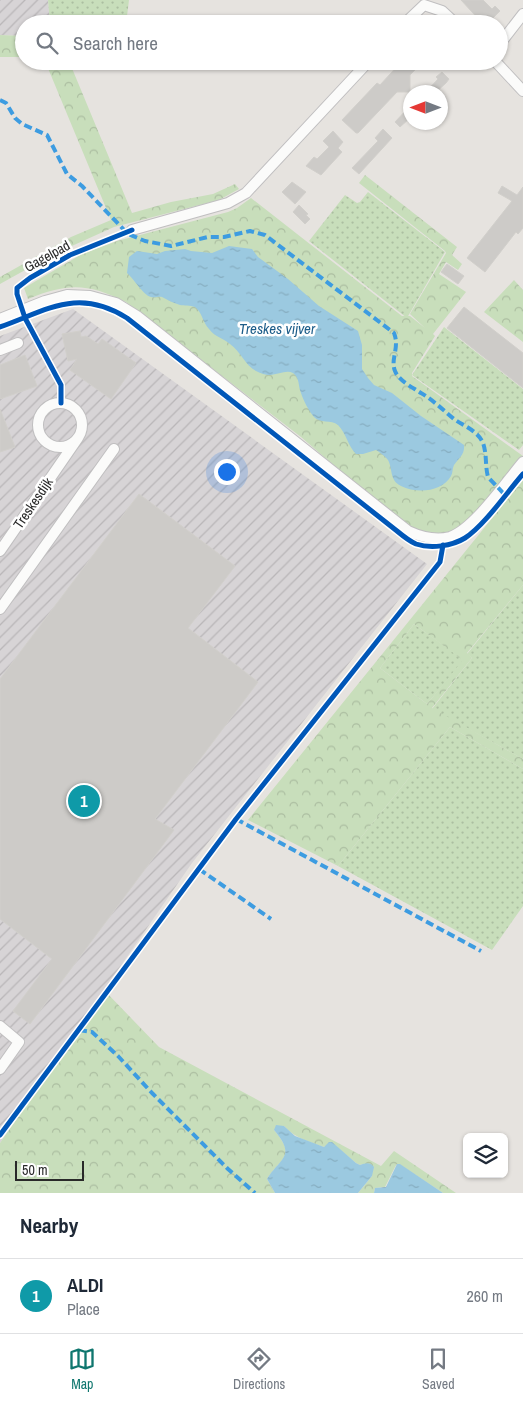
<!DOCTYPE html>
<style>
body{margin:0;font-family:"Archivo Narrow",sans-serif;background:#f6f6f7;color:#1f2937}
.controls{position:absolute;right:15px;bottom:15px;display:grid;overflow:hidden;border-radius:8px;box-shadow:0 1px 4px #0004}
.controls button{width:45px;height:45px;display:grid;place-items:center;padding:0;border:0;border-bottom:1px solid #e0e1e3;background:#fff;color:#1f2937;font:25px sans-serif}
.compass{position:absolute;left:403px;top:85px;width:45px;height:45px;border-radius:50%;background:#fff;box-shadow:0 1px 4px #0004;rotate:270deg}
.scale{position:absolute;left:15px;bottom:12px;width:69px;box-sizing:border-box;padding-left:5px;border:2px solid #292929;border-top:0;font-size:14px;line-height:18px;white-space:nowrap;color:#292929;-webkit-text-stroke:4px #fff;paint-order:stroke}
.you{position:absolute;left:226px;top:471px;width:18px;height:18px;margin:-12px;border:4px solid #fff;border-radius:50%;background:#1a73e8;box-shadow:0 0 0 8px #1a73e833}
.badge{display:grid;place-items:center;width:32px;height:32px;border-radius:50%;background:#0f766e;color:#fff;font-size:16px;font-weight:700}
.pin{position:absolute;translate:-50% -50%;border:2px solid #fff;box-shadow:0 1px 5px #0006}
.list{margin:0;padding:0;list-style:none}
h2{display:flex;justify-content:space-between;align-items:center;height:65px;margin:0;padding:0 20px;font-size:21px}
h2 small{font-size:16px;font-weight:400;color:#747a83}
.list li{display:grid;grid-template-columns:32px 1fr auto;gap:15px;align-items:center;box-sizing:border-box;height:75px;padding:0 20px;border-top:1px solid #e0e1e3}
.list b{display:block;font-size:19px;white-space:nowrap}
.list p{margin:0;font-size:16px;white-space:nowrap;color:#747a83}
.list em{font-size:16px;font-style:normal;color:#747a83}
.icon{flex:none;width:28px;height:28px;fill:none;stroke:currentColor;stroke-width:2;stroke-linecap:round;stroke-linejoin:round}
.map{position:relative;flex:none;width:523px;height:1193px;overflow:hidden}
.search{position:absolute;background:#fff;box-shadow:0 1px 4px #0004;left:15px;right:15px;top:15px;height:55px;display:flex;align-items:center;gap:12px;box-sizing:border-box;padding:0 18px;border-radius:28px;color:#747a83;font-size:19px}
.sheet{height:140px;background:#fff}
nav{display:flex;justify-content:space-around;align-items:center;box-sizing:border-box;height:70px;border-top:1px solid #e0e1e3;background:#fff;font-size:14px;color:#747a83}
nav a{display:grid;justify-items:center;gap:2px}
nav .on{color:#0f766e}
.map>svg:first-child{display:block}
</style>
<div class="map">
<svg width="523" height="1193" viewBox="0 0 523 1193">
<defs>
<pattern id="industrial-furrows" width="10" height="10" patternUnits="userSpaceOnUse" patternTransform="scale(1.25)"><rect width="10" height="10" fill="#d7d4d6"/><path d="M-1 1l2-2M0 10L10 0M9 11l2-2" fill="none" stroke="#b9b6b8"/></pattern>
<pattern id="grass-dots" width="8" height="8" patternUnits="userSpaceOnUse" patternTransform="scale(1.25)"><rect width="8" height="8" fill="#c8debb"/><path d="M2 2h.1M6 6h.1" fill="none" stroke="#acbea1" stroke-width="1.8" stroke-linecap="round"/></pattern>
<pattern id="forest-crowns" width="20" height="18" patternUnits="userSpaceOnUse" patternTransform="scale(1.25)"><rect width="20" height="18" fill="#c8debb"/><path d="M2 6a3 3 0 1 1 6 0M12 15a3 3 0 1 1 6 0" fill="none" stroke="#acbea1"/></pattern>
<pattern id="water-ripples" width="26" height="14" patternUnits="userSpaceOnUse" patternTransform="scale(1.25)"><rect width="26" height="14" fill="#9bc9e0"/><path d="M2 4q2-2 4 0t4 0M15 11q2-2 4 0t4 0" fill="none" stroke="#86adc0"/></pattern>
</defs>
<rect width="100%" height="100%" fill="#e6e3df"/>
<!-- industrial -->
<path fill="url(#industrial-furrows)" d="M0 0H48L50 24H24V36L0 35Z
M73 309 427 564 192 863 104 990 0 1143V336Z"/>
<!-- grass -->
<path fill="url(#grass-dots)" d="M48 0H129L126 24H50Z
M368 192 445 252 407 318 309 241 345 195 357 203 360 202Z
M444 327 523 389V445L519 450 412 375Z
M523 585V759L432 709 472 658 467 654Z
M414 624 464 660 427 704 380 668Z
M450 727 523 769V906L492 950 338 866Z"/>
<!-- forest -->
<path fill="url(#forest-crowns)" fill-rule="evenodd" d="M0 35 24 36V57H0Z
M45 61H69L132 213 171 202 213 194 235 184 239 189 219 200 114 227 54 254 0 284V277L71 237 111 220Z
M365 175 457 247 452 255 462 264 458 270 446 262 439 274 466 292 433 334 435 336 412 373V376L523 456V459L453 542 434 545 424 540 404 526 301 437 126 302C87 283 68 283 28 299L24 288 82 254 117 241 228 212 237 208 251 198 402 316H410L425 328 410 314 446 253 445 251 359 183Z
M514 280 523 290V342L484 312Z
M523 480V585L467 653 472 658 432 708 523 759V769L450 727 338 866 248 820ZM414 624 463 660 427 704 380 668Z
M104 990 159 1047 381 1166 394 1151 456 1193H443L399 1164H397L395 1167 385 1187 375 1188 374 1193H358L372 1176 363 1164 360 1165 356 1163 332 1143 324 1147C309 1142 295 1138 284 1126L274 1130C297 1157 281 1157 267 1179L275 1193H0V1143Z"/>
<!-- water -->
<path fill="url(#water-ripples)" d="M229 246 252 249 258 257 288 279 319 306 358 331 362 345V369L368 378 374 385 392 393 421 416 464 445C465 454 459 458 454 465 452 469 453 473 451 476 442 492 417 494 401 486 389 480 393 469 388 460 385 456 379 452 376 450L363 454H356C348 446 346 433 338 425 331 419 320 424 314 417 309 411 303 400 301 393 298 386 300 378 293 373 283 368 273 381 256 371 245 365 241 352 230 344 223 338 215 337 209 329 203 323 202 312 195 307 190 305 184 306 180 305 173 303 168 300 162 297 159 296 155 298 151 297 143 295 134 279 127 273L129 257 137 251 157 254 165 251 185 249 191 251 212 253Z
M276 1125 284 1126 295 1136 324 1147 329 1142H332L356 1163 360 1165C366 1163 370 1162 374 1167L372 1176 358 1193H275L267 1179C280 1158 297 1157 274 1130Z
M397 1164H400L443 1193H374L375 1188 386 1187Z"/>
<!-- building -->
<path fill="#cdcbc8" stroke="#d1cfcb" d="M461 0H483L492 9 495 6 500 11 487 24H483Z
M402 61H406L415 70 410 75V92H397L358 133H356L342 120 377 83 380 85Z
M442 72 449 79 446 83 436 92H426L438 79 436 77Z
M410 106V118L400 127 395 122Z
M383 129 392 138 359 174 352 168 378 141 375 138Z
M333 131 343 142 338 148 342 152 321 175 306 166 314 157 317 159 329 147 323 141Z
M292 182 306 192 295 204 282 192Z
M502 186 517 195 523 187V228L518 234 516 232 485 272 467 258 512 201 498 193Z
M299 205 308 214 306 215 310 219 305 224 293 212Z
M447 264 464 276 458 284 441 272Z
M464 307 523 353V388L447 328Z
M80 331 81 337 86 336 98 344 102 339 136 363 111 399 70 370 77 359 68 361 62 334Z
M25 355 37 386 0 399V365Z
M0 409 15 447 0 452Z
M139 494 235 566 188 628 258 682 155 819 174 830 30 1024 13 1011 52 959 0 919V679Z"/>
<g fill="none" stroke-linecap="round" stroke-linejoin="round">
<defs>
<path id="minor" d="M424 5 442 11 456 24
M404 24 424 5
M499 45 523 14
M495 61 523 91
M132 230 228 203 246 193 369 61
M0 319 45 301 67 295 90 296 116 303 137 316 408 531C421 537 435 541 450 537 474 529 506 482 523 462
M0 350 18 343
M38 425a22 22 0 1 1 44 0a22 22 0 1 1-44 0Z
M0 551 78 438
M0 609 114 449
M0 1026 19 1042 0 1069"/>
</defs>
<!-- minor casing -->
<use href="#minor" stroke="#c0bfc0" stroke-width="12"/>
<!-- minor -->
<use href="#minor" stroke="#fbfbfa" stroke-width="10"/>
<!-- quiet -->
<path stroke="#3d9ce1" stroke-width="4" stroke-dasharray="8 4" stroke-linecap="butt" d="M0 100 6 103 15 118 22 124 47 135 67 174 82 186 128 234 145 241 171 246 208 237H224L250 231 265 235 394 333C400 348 390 359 395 371 399 381 412 387 421 393 433 400 443 410 454 419 464 426 478 431 483 443 487 454 485 466 488 477L505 495
M236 819 481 951
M199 869 271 919
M79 1030 92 1032 118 1056 152 1093 228 1169 255 1193"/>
<defs>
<path id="cycleway" d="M0 327C48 310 78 287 127 318L397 531C403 536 409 541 416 544 431 549 452 546 465 538 484 526 508 491 523 474
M61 403V385L25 318 17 294V288L30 278 70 255 132 230
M0 1135 236 819 440 562 443 545"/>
</defs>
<!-- cycleway casing -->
<use href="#cycleway" stroke="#fff" stroke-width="8"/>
<!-- cycleway -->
<use href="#cycleway" stroke="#0057b8" stroke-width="5"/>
</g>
<g text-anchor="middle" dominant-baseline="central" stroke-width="5" stroke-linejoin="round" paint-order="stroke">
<!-- street labels -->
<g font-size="14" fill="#292929" stroke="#fff">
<text transform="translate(47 256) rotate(-29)">Gagelpad</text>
<text transform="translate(33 503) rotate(-56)">Treskesdijk</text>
</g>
<!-- water labels -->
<g font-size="15" font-style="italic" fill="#1d5d89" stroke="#fff">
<text x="277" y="328">Treskes vijver</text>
</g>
</g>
</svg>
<div class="controls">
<button><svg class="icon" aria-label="layers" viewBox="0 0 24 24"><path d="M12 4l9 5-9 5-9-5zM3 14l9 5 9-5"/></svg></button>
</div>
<svg class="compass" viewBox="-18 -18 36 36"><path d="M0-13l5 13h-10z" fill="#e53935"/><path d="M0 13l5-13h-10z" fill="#747a83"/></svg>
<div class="scale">50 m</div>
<div class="you"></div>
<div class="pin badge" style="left:84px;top:801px;background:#0f9aa8">1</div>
<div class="search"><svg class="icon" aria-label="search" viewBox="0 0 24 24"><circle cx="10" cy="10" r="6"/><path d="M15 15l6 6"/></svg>Search here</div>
</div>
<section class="sheet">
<h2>Nearby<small></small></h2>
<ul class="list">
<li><span class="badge" style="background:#0f9aa8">1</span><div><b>ALDI</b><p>Place</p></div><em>260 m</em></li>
</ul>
</section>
<nav>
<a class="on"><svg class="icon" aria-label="map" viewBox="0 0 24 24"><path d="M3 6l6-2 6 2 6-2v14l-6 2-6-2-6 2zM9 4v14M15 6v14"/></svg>Map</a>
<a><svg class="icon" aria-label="directions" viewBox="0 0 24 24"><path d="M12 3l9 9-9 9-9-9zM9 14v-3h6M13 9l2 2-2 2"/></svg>Directions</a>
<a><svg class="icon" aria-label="saved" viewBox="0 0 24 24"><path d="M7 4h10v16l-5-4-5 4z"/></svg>Saved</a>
</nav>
